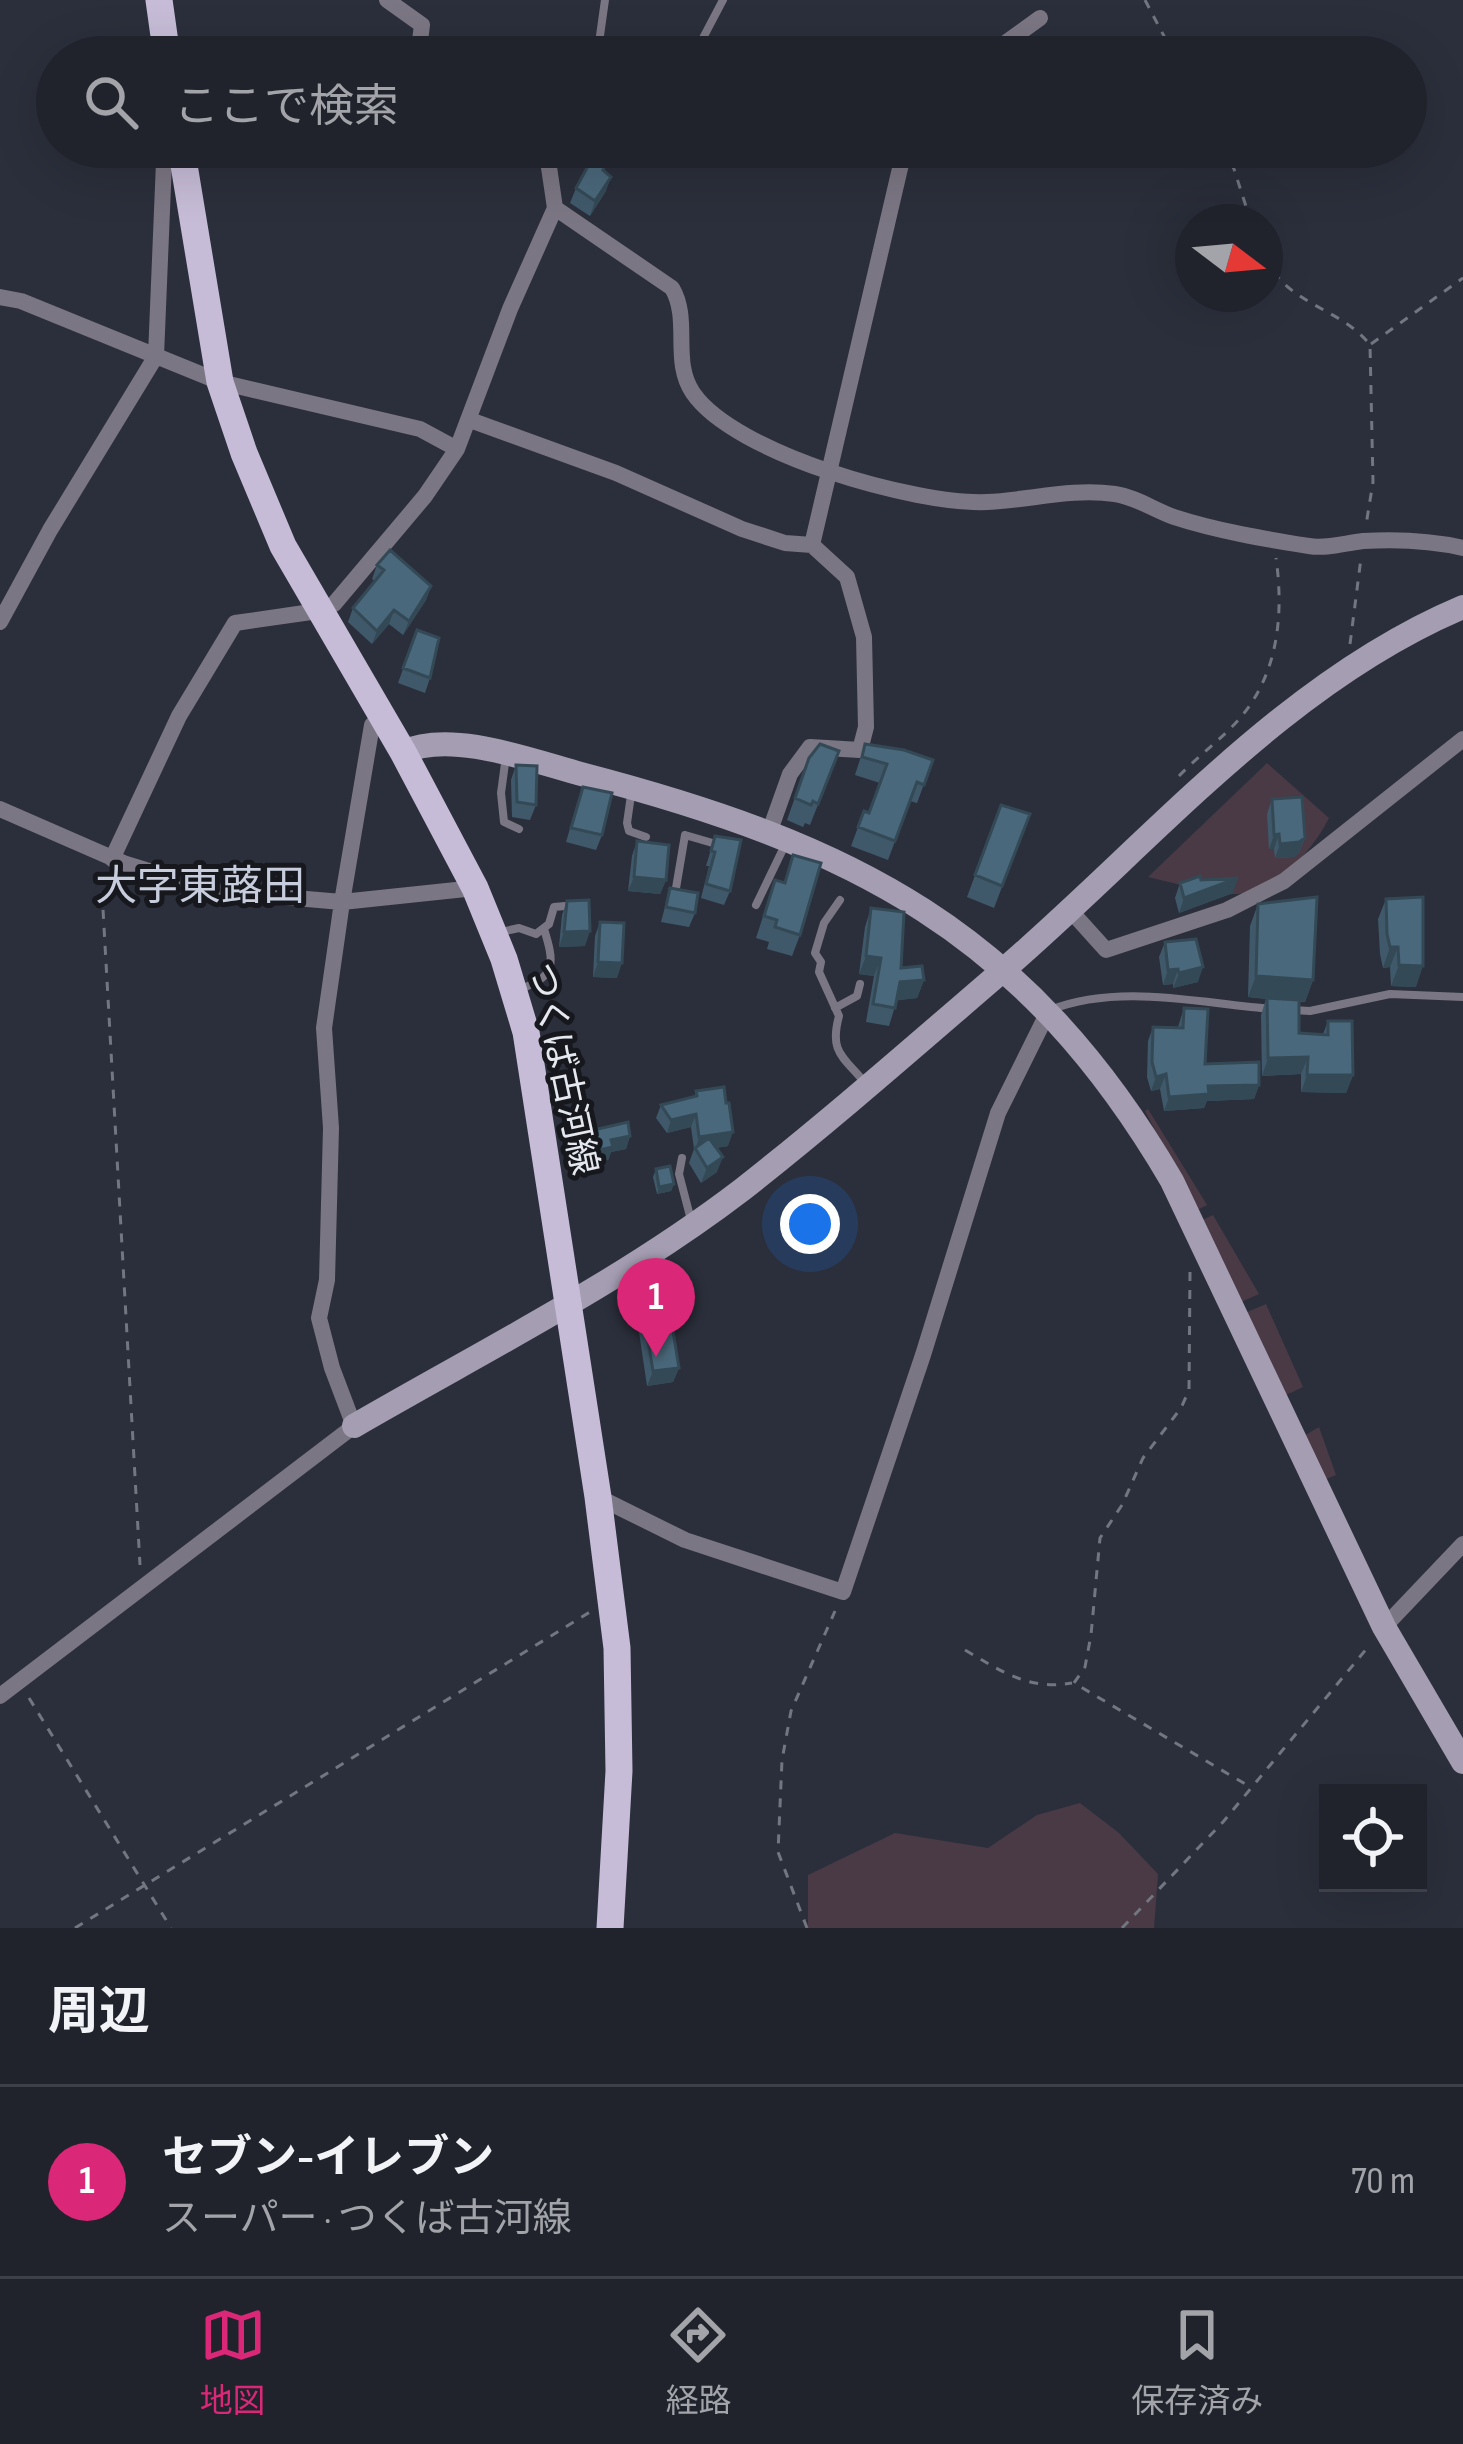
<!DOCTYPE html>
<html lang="ja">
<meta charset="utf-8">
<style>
body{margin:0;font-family:"Sofia Sans Condensed","Noto Sans JP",sans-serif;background:#282b34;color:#f1f3f6}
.controls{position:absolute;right:36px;bottom:36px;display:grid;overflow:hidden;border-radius:0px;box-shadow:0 12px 48px #0002}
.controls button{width:108px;height:108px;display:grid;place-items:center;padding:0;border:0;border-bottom:3px solid #3d4048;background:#20232c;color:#f1f3f6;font:60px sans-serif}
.compass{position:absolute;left:1175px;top:204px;width:108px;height:108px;border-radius:50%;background:#20232c;box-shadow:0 12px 48px #0002;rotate:106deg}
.you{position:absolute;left:810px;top:1224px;width:42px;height:42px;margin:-30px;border:9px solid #fff;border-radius:50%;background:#1a73e8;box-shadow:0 0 0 18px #1a73e833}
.badge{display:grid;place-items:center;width:78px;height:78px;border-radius:50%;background:#db2777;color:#fff;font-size:39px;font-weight:700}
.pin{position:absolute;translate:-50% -99px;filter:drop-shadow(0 3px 6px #0008)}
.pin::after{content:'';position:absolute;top:63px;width:42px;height:36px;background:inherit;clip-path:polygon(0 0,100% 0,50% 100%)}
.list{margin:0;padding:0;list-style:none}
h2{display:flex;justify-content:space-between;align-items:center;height:156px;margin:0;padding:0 48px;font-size:51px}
h2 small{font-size:39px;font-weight:400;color:#a2a4a9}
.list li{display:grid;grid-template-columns:78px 1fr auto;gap:36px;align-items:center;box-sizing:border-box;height:192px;padding:0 48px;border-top:3px solid #3d4048}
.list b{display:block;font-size:45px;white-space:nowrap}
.list p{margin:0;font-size:39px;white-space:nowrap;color:#a2a4a9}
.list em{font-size:39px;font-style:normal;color:#a2a4a9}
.icon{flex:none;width:66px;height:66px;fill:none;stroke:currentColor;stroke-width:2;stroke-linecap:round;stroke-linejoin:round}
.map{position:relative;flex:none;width:1463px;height:1928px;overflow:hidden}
.search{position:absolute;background:#20232c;box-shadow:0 12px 48px #0002;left:36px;right:36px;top:36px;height:132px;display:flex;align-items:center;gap:30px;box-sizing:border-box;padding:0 42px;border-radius:66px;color:#a2a4a9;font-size:45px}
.sheet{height:348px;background:#20232c}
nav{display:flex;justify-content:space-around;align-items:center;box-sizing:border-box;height:168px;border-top:3px solid #3d4048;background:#20232c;font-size:33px;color:#a2a4a9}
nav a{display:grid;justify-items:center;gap:6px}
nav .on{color:#db2777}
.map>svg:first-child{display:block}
</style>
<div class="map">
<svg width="1463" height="1928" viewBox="0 0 1463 1928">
<rect width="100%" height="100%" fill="#2b2f3b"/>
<!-- green -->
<path fill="#493a45" d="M1267 763 1329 818C1313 850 1282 884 1244 893 1224 898 1171 882 1148 877Z
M1148 1109 1207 1205 1197 1210 1145 1111Z
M1213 1215 1259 1294 1241 1302 1202 1220Z
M1266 1304 1303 1387 1284 1396 1245 1313Z
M1319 1427 1336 1475 1324 1480 1302 1437Z
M1080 1803 1119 1833 1158 1874 1154 1928H808V1875L895 1833 988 1848 1037 1815Z"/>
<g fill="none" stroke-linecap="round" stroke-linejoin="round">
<!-- path -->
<path stroke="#727680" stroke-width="3" stroke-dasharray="9 9" stroke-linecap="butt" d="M1145 0 1175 57
M1223 147 1234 169 1251 222
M1265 256C1285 305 1341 307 1370 345L1373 482 1366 525
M1371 344 1463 278
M1350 644 1361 558
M1179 776C1198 756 1222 739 1240 718 1278 674 1284 615 1276 558
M101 874 140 1565
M1190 1272 1189 1390 1181 1408 1143 1458 1122 1505 1100 1538 1091 1635 1085 1667 1074 1683 1252 1788
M965 1650C1001 1671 1029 1691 1072 1683
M29 1698 171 1928
M75 1928 590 1612
M807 1928 778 1852 782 1760 791 1711 835 1611
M1122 1928 1223 1822 1368 1647"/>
<!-- lane -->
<path stroke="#7b7683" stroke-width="8" d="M597 57 605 0
M693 57 723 0
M506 756 501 793 504 822 519 829
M631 795 627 823 629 831 646 837
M675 894 685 835 716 844
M840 900 824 923 815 953 821 962 819 972 839 1016C829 1053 843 1056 866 1084
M756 905 784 847
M501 932 519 928 536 934 549 924 554 907 565 906
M522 988C557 977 554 961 544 929
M835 1008 857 996 860 984
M1050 1010C1119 983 1198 1003 1272 1009
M1293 1010 1310 1011 1390 994 1463 997
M682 1158 679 1174 691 1220"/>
<!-- street -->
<path stroke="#7b7683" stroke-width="16" d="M387 0 422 25 418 57
M986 57 1040 18
M546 147 555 208 672 288C691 320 671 361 693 393 735 454 916 505 987 502 1031 500 1071 488 1115 494 1136 497 1154 510 1174 517 1217 531 1265 539 1309 546 1326 549 1345 543 1363 541 1398 539 1429 540 1463 548
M0 297 21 301 220 382 420 429 457 449
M470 420 616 473 742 529 785 543 812 545 847 577 864 637 866 727 860 750 810 747 790 774 769 833
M812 545 905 147
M0 622 50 530 156 356 164 162 176 147
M0 809 126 864 214 891 342 902 372 725 382 717
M112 859 179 716 235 623 318 611 334 604 425 496 457 449 510 309 555 208
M1069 909 1106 950 1227 910 1284 881 1463 739
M598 1497 685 1540 843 1592 923 1355 998 1113 1049 1010
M1384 1627 1463 1544
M0 1696 354 1426 332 1368 319 1318 327 1280 331 1128 324 1028 342 902 475 888"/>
<!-- secondary -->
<path stroke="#a59eb3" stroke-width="24" d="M403 752C451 730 530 760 581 774 853 845 1026 931 1172 1181L1384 1627 1463 1762
M354 1426C485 1350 623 1281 743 1189 831 1120 916 1045 1001 972 1147 847 1282 683 1463 607"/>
<!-- primary -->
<path stroke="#c6bcd7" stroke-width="27" d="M159 0 167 57
M181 147 220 382 244 453 283 546 403 752 475 888 504 959 526 1032 598 1497 617 1648 619 1771 610 1928"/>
</g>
<!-- wall -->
<path fill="#40596a" d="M607 161 604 171 606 191 590 216 570 203 576 188Z
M377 565 431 586 426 600 403 635 389 624 372 644 348 622 353 608 375 581 372 579Z
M417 630 430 678 425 693 398 683Z
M865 744 933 760 917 803 910 801 888 860 851 846 864 811 869 813 880 783 855 775Z
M839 751 810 825 805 823 803 827 787 820 809 758Z
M516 765 536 805 530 820 512 817 511 780Z
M1272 799 1305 838 1299 853 1294 857 1275 858 1274 849H1269L1267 814Z
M578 801 602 835 596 850 566 842Z
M1001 805 1030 814 994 908 967 897Z
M715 836 730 891 724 905 701 898 709 866H706Z
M637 841 666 880 660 894 628 891 632 856Z
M793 855 800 935 792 956 767 949 769 942 756 938 775 880 784 883Z
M1201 880 1233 893 1179 913 1175 898 1180 883Z
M670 888 695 913 689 927 661 922Z
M1386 899 1416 987 1391 986 1390 967 1383 968 1380 954 1378 919Z
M567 901 585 946 559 947 562 915Z
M1258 904 1313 980 1305 1002H1299V1033L1323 1034 1328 1021 1353 1075 1346 1093 1301 1092V1074L1262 1076 1261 1015 1266 999 1248 997 1250 926Z
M871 908 901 968 924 980 917 998 897 1000 889 1026 866 1022 874 976 859 974 865 927Z
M600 922 617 978 593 977 595 936Z
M1165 942 1198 982 1173 988V984L1163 985 1159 957Z
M1184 1008 1205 1064 1259 1085 1254 1099 1207 1101 1204 1108 1164 1111 1160 1089 1151 1091 1147 1077 1148 1041 1153 1027H1178Z
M696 1091 728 1146 716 1148 717 1172 701 1183 689 1163 694 1149 691 1127 667 1133 656 1118 661 1105 694 1097Z
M572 1135 630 1136 626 1149 611 1152 608 1160 570 1167 568 1148Z
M656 1169 674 1184 671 1191 657 1194 653 1177Z
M644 1317 679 1368 673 1382 647 1386 639 1332Z"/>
<!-- shaded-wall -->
<path fill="#344956" d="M611 177 606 191 590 216 595 201Z
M431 586 426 600 403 635 409 621Z
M394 610 389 624 372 644 377 631Z
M1279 834 1274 849H1269L1274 835Z
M1305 838 1299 853 1294 857 1275 858 1280 844Z
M634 877 666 880 660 894 628 891Z
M1238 878 1233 893 1179 913 1184 898Z
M590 931 585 946 559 947 564 932Z
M1390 947H1398L1390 967 1383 968Z
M866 956 881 958 874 976 859 974Z
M598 962 622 963 617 978 593 977Z
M1399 965 1423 966 1416 987 1391 986Z
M1203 967 1198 982 1173 988 1179 973Z
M1178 969 1173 984 1163 985 1168 970Z
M1256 976 1313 980 1305 1002 1248 997Z
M924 980 917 998 893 1001 900 982Z
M1308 1057 1301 1074 1262 1076 1268 1058Z
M1166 1074 1160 1089 1151 1091 1156 1077Z
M1307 1075H1353L1346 1093 1301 1092Z
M1259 1085 1254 1099 1207 1101 1204 1108 1164 1111 1169 1097 1208 1086Z
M696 1114 691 1127 667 1133 671 1120Z
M733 1132 728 1146 695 1151 699 1137Z
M630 1136 626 1149 611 1152 608 1160 570 1167 575 1155 611 1140Z
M723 1157 717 1172 701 1183 707 1168Z
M674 1184 671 1191 657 1194 659 1187Z
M679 1368 673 1382 647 1386 653 1371Z"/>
<!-- building -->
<path fill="#4a687b" stroke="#344956" stroke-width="3" d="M594 155 607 161 603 170 611 177 595 201 576 188Z
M390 550 431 586 409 621 394 610 377 631 353 608 384 570 377 565Z
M417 630 439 638 430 678 403 668Z
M820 744 839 751 818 804 813 801 811 805 795 798 809 758Z
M865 744 904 750 933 760 924 785 917 782 895 841 858 827 864 811 869 813 887 764 862 757Z
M516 765 537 766 536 805 517 802Z
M583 787 612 793 602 835 571 828Z
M1302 797 1305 838 1299 842 1280 844 1279 834 1274 835 1272 799Z
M1001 805 1030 814 1002 886 975 875Z
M715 836 741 840 730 891 706 884 715 852 711 851Z
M637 841 669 845 666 880 634 877Z
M793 855 821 863 800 935 775 927 777 920 764 916 775 880 785 883Z
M1200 876 1201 880 1238 878 1184 898 1180 883Z
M670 888 698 893 695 913 666 907Z
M1317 897 1313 980 1256 976 1258 904Z
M1423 897V966L1399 965 1398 947H1390L1387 934 1386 899Z
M589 900 590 931 564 932 567 901Z
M871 908 904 912 901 968 922 966 924 980 900 982 895 1008 873 1004 881 958 866 956Z
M600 922 624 923 622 963 598 962Z
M1196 939 1203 967 1179 973 1178 969 1168 970 1165 942Z
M1267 998 1299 1000V1033L1328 1035V1021H1352L1353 1075H1307L1308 1057 1268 1058Z
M1184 1008 1208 1009 1205 1064 1259 1062V1085L1208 1086 1209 1094 1169 1097 1166 1074 1156 1077 1152 1062 1153 1027 1183 1028Z
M724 1087 726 1103H729L733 1132 699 1137 696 1114 671 1120 661 1105 697 1096 696 1091Z
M628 1122 630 1136 611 1140 613 1147 575 1155 572 1135Z
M709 1138 723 1157 707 1168 695 1148Z
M670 1166 674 1184 659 1187 656 1169Z
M670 1313 679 1368 653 1371 644 1317Z"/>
<g text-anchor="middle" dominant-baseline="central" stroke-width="10" stroke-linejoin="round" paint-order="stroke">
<!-- street labels -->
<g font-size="36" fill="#e5e8ef" stroke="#16181d">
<text transform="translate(562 1069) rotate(78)">つくば古河線</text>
</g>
<!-- quarter labels -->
<g font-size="42" fill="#c7cddc" stroke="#16181d">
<text x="200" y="887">大字東蕗田</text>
</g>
</g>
</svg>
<div class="controls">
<button><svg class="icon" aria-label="locate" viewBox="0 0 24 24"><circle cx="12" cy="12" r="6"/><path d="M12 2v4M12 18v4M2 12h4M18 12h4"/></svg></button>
</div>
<svg class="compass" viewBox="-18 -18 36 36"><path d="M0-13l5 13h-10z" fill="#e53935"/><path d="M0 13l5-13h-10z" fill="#a2a4a9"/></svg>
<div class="you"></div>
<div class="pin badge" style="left:656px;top:1357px">1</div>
<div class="search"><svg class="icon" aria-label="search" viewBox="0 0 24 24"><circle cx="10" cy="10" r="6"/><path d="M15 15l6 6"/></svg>ここで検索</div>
</div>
<section class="sheet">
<h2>周辺<small></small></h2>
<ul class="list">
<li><span class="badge">1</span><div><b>セブン-イレブン</b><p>スーパー · つくば古河線</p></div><em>70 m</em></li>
</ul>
</section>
<nav>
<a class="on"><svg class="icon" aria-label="map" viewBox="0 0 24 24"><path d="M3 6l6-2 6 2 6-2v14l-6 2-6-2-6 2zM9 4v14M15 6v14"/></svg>地図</a>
<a><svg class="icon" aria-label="directions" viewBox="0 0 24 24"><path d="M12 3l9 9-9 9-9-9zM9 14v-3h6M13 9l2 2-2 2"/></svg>経路</a>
<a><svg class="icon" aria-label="saved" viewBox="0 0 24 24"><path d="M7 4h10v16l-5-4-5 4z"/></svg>保存済み</a>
</nav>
